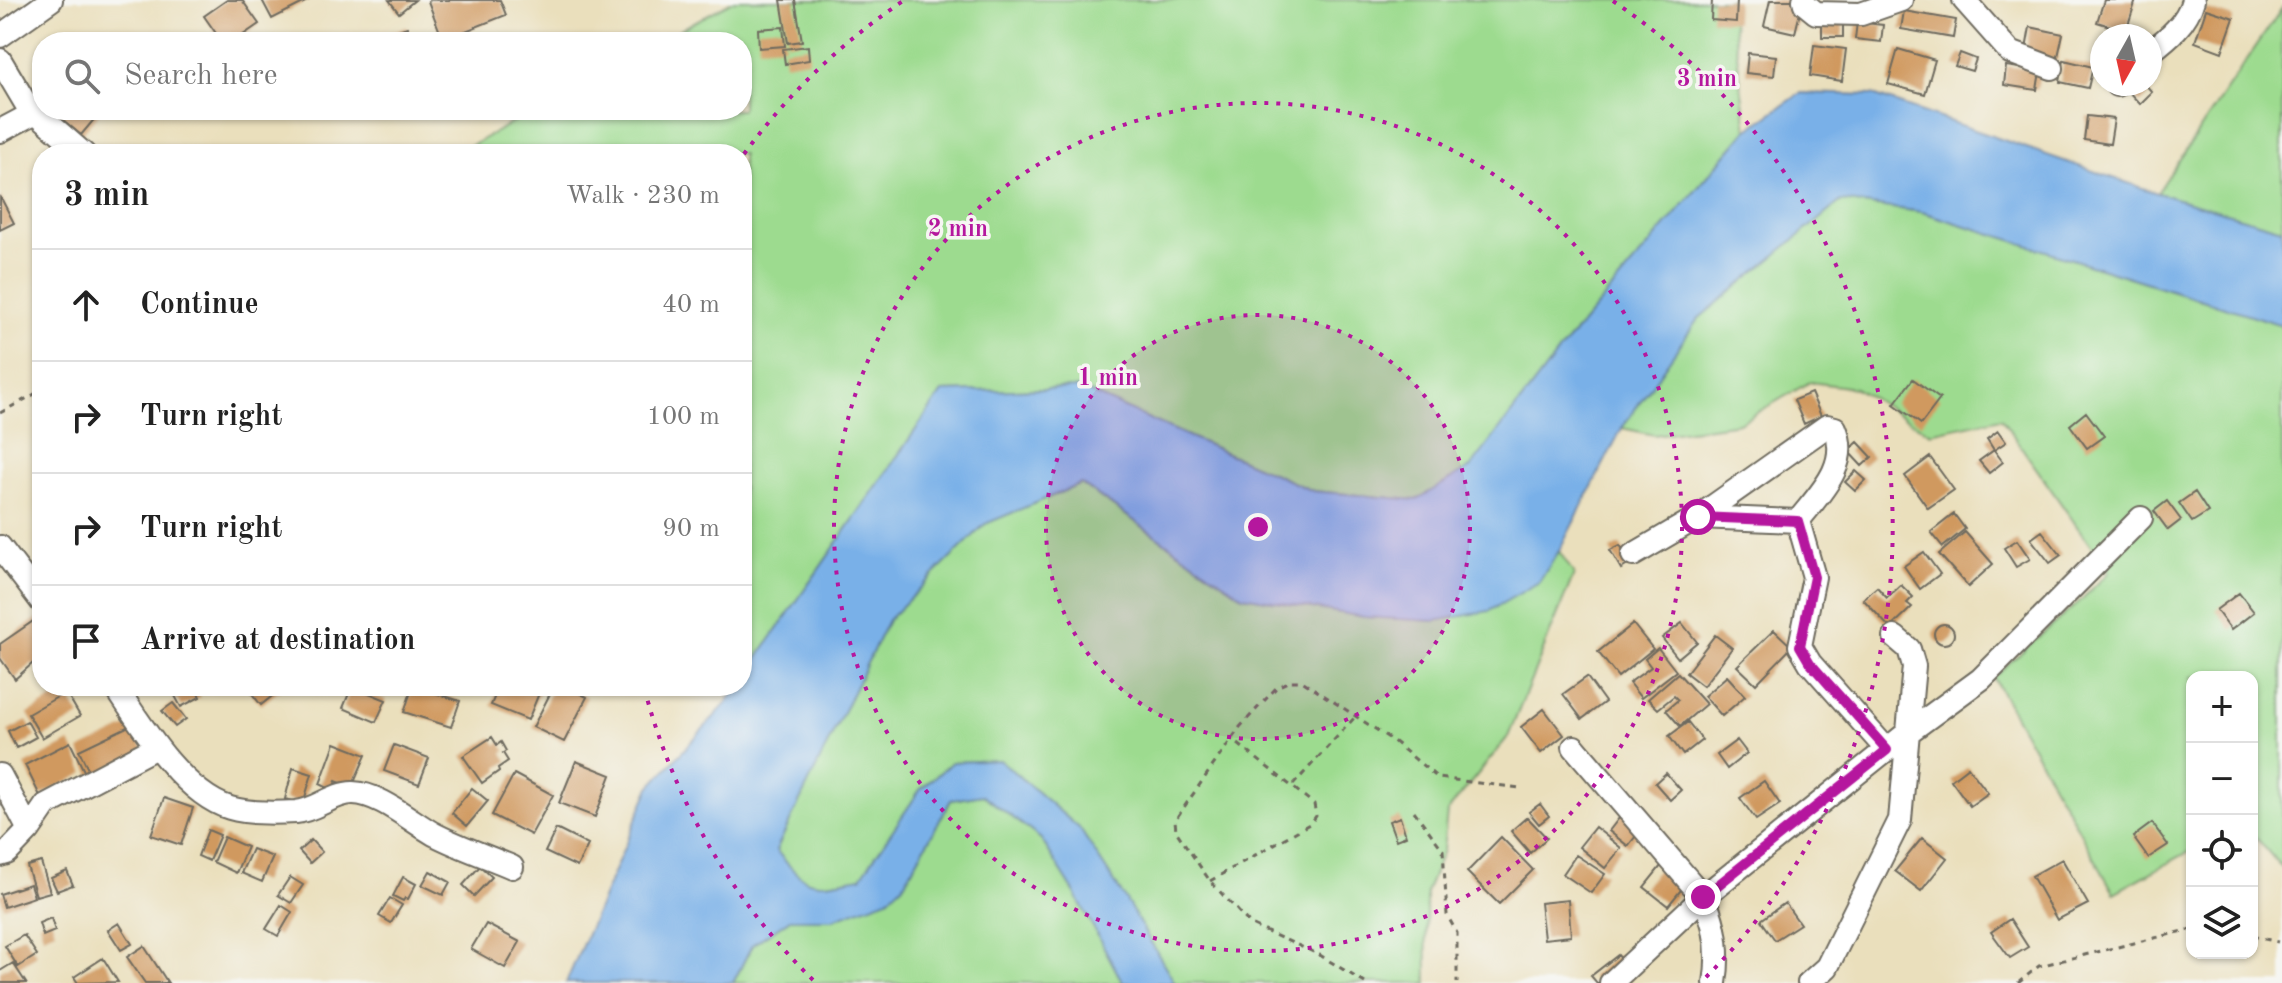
<!DOCTYPE html>
<meta charset="utf-8">
<style>
body{margin:0;font-family:"Old Standard TT",serif;background:#f6f6f6;color:#222}
.controls{position:absolute;right:24px;bottom:24px;display:grid;overflow:hidden;border-radius:16px;box-shadow:0 2px 6px #0004}
.controls button{width:72px;height:72px;display:grid;place-items:center;padding:0;border:0;border-bottom:2px solid #e0e0e0;background:#fff;color:#222;font:40px sans-serif}
.compass{position:absolute;left:2090px;top:24px;width:72px;height:72px;border-radius:50%;background:#fff;box-shadow:0 2px 6px #0004;rotate:188deg}
.stop{position:absolute;width:24px;height:24px;margin:-18px;border:6px solid #b5179e;border-radius:50%;background:#fff}
.stop.end{background:#b5179e;border-color:#fff;box-shadow:0 2px 8px #0008}
.list{margin:0;padding:0;list-style:none}
h2{display:flex;justify-content:space-between;align-items:center;height:104px;margin:0;padding:0 32px;font-size:34px}
h2 small{font-size:26px;font-weight:400;color:#767676}
.list li{display:grid;grid-template-columns:52px 1fr auto;gap:24px;align-items:center;box-sizing:border-box;height:112px;padding:0 32px;border-top:2px solid #e0e0e0}
.list b{display:block;font-size:30px;white-space:nowrap}
.list em{font-size:26px;font-style:normal;color:#767676}
.icon{flex:none;width:44px;height:44px;fill:none;stroke:currentColor;stroke-width:2;stroke-linecap:round;stroke-linejoin:round}
.map{position:relative;flex:none;width:2282px;height:983px;overflow:hidden}
.search{position:absolute;background:#fff;box-shadow:0 2px 6px #0004;left:32px;top:32px;width:720px;height:88px;display:flex;align-items:center;gap:20px;box-sizing:border-box;padding:0 28px;border-radius:32px;color:#767676;font-size:30px}
.panel{position:absolute;background:#fff;box-shadow:0 2px 6px #0004;left:32px;top:144px;width:720px;height:552px;border-radius:32px}
.map>svg:first-child{display:block}
</style>
<div class="map">
<svg width="2282" height="983" viewBox="0 0 2282 983">
<rect width="100%" height="100%" fill="#f6f6f2"/>
<filter id="ink" filterUnits="userSpaceOnUse"><feTurbulence type="fractalNoise" baseFrequency=".0125" numOctaves="2"/><feDisplacementMap in="SourceGraphic" scale="16" xChannelSelector="R" yChannelSelector="G"/><feConvolveMatrix kernelMatrix="1 2 1 2 8 2 1 2 1" color-interpolation-filters="sRGB"/></filter>
<filter id="wash" filterUnits="userSpaceOnUse"><feTurbulence type="fractalNoise" baseFrequency=".006" numOctaves="4" result="noise"/><feDisplacementMap in="SourceGraphic" scale="32" xChannelSelector="R" yChannelSelector="G"/><feGaussianBlur stdDeviation="1.8" result="paint"/><feColorMatrix in="noise" values="0 0 0 0 0 0 0 0 0 0 0 0 0 0 0 0 0 1.4 0 .05"/><feComposite in="paint" operator="in"/></filter>
<g filter="url(#wash)">
<rect width="100%" height="100%" fill="#eadfbc"/>
<!-- green -->
<path fill="#9ddb8f" stroke="#64835d" stroke-width="2" d="M734 0H1730L1747 130 1560 350 1471 468 1416 500 1313 491 1079 388 942 392 742 680V154H410L463 150 535 110H742V42H658Z
M2282 8V229L2157 193Z
M1841 201 1922 212 2282 325V868L2252 833V677H2192V850L2114 893 1993 677 2078 603 2109 572 2001 418 1930 433 1855 388 1810 382 1739 423 1654 435 1622 428 1698 319Z
M1081 484 1243 596 1364 617 1435 621 1539 582 1559 551 1574 574 1508 737 1447 812 1443 850 1426 893 1427 983H1175L1124 897 1079 828 1000 760 952 762 920 790 862 877C812 885 809 892 776 850L888 620 985 524Z
M983 795 1041 839 1075 893 1123 983H733L752 945 790 919H833L904 884 951 800Z"/>
<!-- water -->
<path fill="#79b0e8" stroke="#526e8a" stroke-width="2" d="M1801 93 1873 95 2157 193 2282 229V325L1922 212 1841 201 1698 319 1622 428 1559 551 1539 582 1489 611 1435 621 1364 617 1243 596 1081 484 985 524 888 620 776 850C809 892 813 885 861 877L920 790 952 762 1000 760 1079 828 1124 897 1175 983H1123L1075 893 1041 839 983 795 951 800 904 884 888 899 833 919H790L752 945 733 983H566L650 787 725 705 738 686H742V680L942 392 1079 388 1313 491 1416 500 1471 467 1560 350 1747 130Z"/>
<g id="blocks">
<!-- building -->
<path fill="#d0995e" d="M227 0H242L259 24 233 42H222L204 16Z
M262 0H309L272 19Z
M389 0H415L399 13Z
M431 0H500L506 15 443 40 428 1Z
M781 0H795L802 41 788 43Z
M1712 0H1737L1736 22 1711 20Z
M1770 0H1803L1795 33 1764 26Z
M2104 0H2136L2126 31 2097 22Z
M2206 9 2234 18 2222 52 2195 42Z
M1904 11 1956 20 1953 38 1901 29Z
M1822 22H1843V37H1822Z
M1857 22 1883 25 1881 42 1855 39Z
M407 27 413 42H383L381 36Z
M783 27 785 46 759 48 758 29Z
M2030 27 2063 34 2057 61 2025 55Z
M1814 45 1846 49 1842 81 1810 76Z
M808 46 809 60 785 64 783 49Z
M1898 49 1935 60 1925 94 1888 84Z
M1748 53 1776 56 1774 76 1746 73Z
M1960 53 1976 59 1972 71 1955 66Z
M2064 60 2093 67 2088 88 2060 82Z
M2006 66 2040 71 2037 90 2004 85Z
M2129 84H2145L2152 92 2140 104 2125 88Z
M51 110H102L81 135Z
M2087 116 2114 119 2110 144 2084 140Z
M0 196 14 223 0 230Z
M1913 379 1940 399 1921 424 1894 404Z
M1811 393 1821 416 1804 424 1794 400Z
M2086 412 2104 436 2087 448 2070 425Z
M1998 431 2006 442 1994 450 1987 439Z
M1858 442 1872 457 1862 466 1848 451Z
M1994 450 2003 462 1989 473 1979 461Z
M1930 457 1954 490 1928 508 1905 476Z
M1856 471 1866 480 1855 491 1845 482Z
M2195 492 2208 512 2192 522 2179 503Z
M2167 501 2181 520 2168 530 2154 511Z
M1954 514 1965 529 1943 547 1931 532Z
M2042 531 2061 555 2050 563 2031 539Z
M1965 532 1993 564 1968 587 1939 554Z
M2017 540 2030 559 2016 567 2004 548Z
M1620 545 1631 563 1621 569 1610 550Z
M1924 552 1940 574 1920 589 1904 566Z
M1901 585 1913 597 1907 603 1912 607 1890 628 1863 599 1877 587 1887 598Z
M2239 593 2254 612 2231 630 2216 610Z
M42 615V666L37 669 33 663 15 679 0 658V644Z
M1682 623 1697 642 1678 658 1662 638Z
M1633 624 1653 649 1618 677 1598 652Z
M1934 634a10 10 0 1 1 20 0a10 10 0 1 1-20 0Z
M1774 630 1792 647 1756 684 1737 666Z
M1715 635 1732 648 1703 686 1686 673Z
M1658 648 1676 671 1641 698 1629 683 1651 667 1645 659Z
M1678 673 1706 704 1680 726 1666 710 1678 700 1674 696 1658 709 1648 699Z
M1727 676 1745 696 1722 716 1704 696Z
M1587 677 1605 702 1582 719 1563 694Z
M195 686 200 697 181 707 175 696Z
M246 686H278L281 689 261 705Z
M352 686 386 700 376 722 343 708Z
M413 686 460 701 451 727 404 712Z
M499 686H542L528 720 491 705Z
M554 686H565L587 697 564 742 533 727Z
M66 692 80 716 42 738 28 714Z
M173 703 186 719 175 727 162 711Z
M1544 709 1564 735 1541 753 1521 727Z
M27 721 36 737 16 748 8 731Z
M1688 722 1702 740 1683 755 1669 736Z
M131 725 145 752 92 778 79 750Z
M492 737 497 745 501 742 506 751 503 753 508 761 498 768 499 771 482 783 463 756Z
M1737 740 1747 753 1727 769 1717 755Z
M70 742 85 773 40 796 25 765Z
M335 743 366 755 352 787 336 781 332 790 320 784Z
M394 745 429 758 419 784 384 771Z
M576 761 611 775 595 817 559 803Z
M1968 767 1988 793 1970 806 1951 780Z
M293 768 312 774 303 804 285 799Z
M1666 773 1681 790 1670 800 1655 783Z
M514 774 553 795 531 835 492 815Z
M1764 781 1780 804 1756 820 1740 798Z
M472 788 488 801 467 826 452 813Z
M164 798 193 808 181 845 151 835Z
M1540 804 1549 816 1539 824 1529 812Z
M1623 813 1642 828 1628 846 1609 831Z
M1400 817 1406 836 1396 840 1389 821Z
M1527 817 1547 838 1530 853 1511 831Z
M2152 823 2168 845 2148 858 2133 837Z
M1595 827 1621 848 1605 868 1579 847Z
M556 829 588 845 577 867 545 852Z
M208 830 220 835 209 861 198 856Z
M224 837 247 847 236 873 213 862Z
M1501 837 1533 870 1499 904 1467 872Z
M1922 838 1947 858 1921 891 1895 871Z
M311 840 322 852 310 863 299 851Z
M252 849 273 857 262 882 241 873Z
M1576 855 1605 874 1591 893 1563 874Z
M2062 859 2088 904 2057 920 2032 876Z
M41 862 50 892 36 896 27 866Z
M480 866 492 877 474 896 463 885Z
M1661 866 1685 885 1668 906 1644 887Z
M67 871 73 885 57 891 51 878Z
M430 871 450 882 443 895 422 885Z
M290 877 303 885 291 903 278 895Z
M403 877 416 884 408 899 405 898 403 901 393 896Z
M30 884 34 897 4 907 0 894Z
M390 898 402 905 391 923 379 916Z
M1568 900 1571 936 1544 939 1540 903Z
M1785 903 1800 924 1775 940 1761 920Z
M281 905 292 912 278 936 266 929Z
M51 918 55 931 43 936 39 923Z
M2010 919 2028 947 2010 958 1991 932Z
M119 923 132 944 121 950 108 930Z
M486 924 520 942 505 968 471 949Z
M24 935 37 955 18 967 5 946Z
M144 946 168 983H145L127 957Z
M1618 955 1634 975 1624 983H1597L1591 976Z
M103 958 118 982 78 983 74 977Z
M13 963 26 983H0V971Z"/>
</g>
</g>
<g filter="url(#ink)">
<use href="#blocks" fill-opacity="0" stroke="#6e6a5e" stroke-width="2"/>
<g fill="none" stroke-linecap="round" stroke-linejoin="round">
<defs>
<path id="street" d="M1804 0 1805 4 1816 13 1861 14 1901 0
M1964 0 2010 52 2052 68
M0 36 51 0
M2150 52C2168 38 2187 23 2193 0
M0 60 32 114
M2117 85 2119 84
M0 131 32 114 39 115 84 154
M1698 517 1798 521
M0 547 42 602
M1633 555 1698 517 1827 426 1835 428C1851 465 1819 494 1798 521L1814 577 1800 646 1810 663 1887 750
M115 686C141 725 183 794 230 808 249 814 277 813 296 812 317 810 333 793 353 793 379 793 412 822 434 834 459 847 486 856 512 867
M1574 747 1703 897C1716 924 1720 953 1715 983
M0 775 29 830
M0 855 7 853 29 830 46 805 156 747
M1611 983 1703 897 1906 734 1981 679 2141 518
M1809 983 1827 967 1900 820 1914 666 1909 649 1895 637"/>
</defs>
<!-- street casing -->
<use href="#street" stroke="#6e6a5e" stroke-width="26"/>
<!-- path -->
<path stroke="#6e6a5e" stroke-width="3" stroke-dasharray="6 6" stroke-linecap="butt" d="M0 413 42 390
M1293 785 1355 717
M1414 811 1443 850 1447 915 1457 933V983
M1210 881 1311 823 1316 816 1314 804 1233 740
M2252 936 2278 942
M1365 983 1318 954 1251 925 1210 881 1176 831 1175 820 1240 727 1277 687 1290 681H1302L1392 740 1438 778 1520 788
M2018 983 2039 966 2192 929"/>
<!-- street -->
<use href="#street" stroke="#fff" stroke-width="22"/>
</g>
</g>
<g fill="none" stroke-linecap="round" stroke-linejoin="round" filter="url(#ink)">
<!-- route -->
<path stroke="#b5179e" stroke-width="10" d="M1698 517 1798 521 1814 577 1800 646 1810 663 1887 750 1703 897"/>
</g>
<!-- distance rings -->
<circle cx="1258" cy="527" r="212" fill="#b5179e" fill-opacity=".12"/>
<g fill="none" stroke="#b5179e" stroke-width="4" stroke-dasharray="4 8">
<circle cx="1258" cy="527" r="212"/>
<circle cx="1258" cy="527" r="424"/>
<path d="M813 980A635 635 0 0 1 645 691M744 154A635 635 0 0 1 903 1M1613 1A635 635 0 0 1 1703 980"/>
</g>
<circle cx="1258" cy="527" r="12" fill="#b5179e" stroke="#f6f6f2" stroke-width="4"/>
<g font-size="24" text-anchor="middle" font-weight="bold" fill="#b5179e" stroke="#f6f6f2" stroke-width="7" stroke-linejoin="round" paint-order="stroke">
<text x="1707" y="86">3 min</text>
<text x="958" y="236">2 min</text>
<text x="1108" y="385">1 min</text>
</g>
</svg>
<div class="controls">
<button>+</button>
<button>−</button>
<button><svg class="icon" aria-label="locate" viewBox="0 0 24 24"><circle cx="12" cy="12" r="6"/><path d="M12 2v4M12 18v4M2 12h4M18 12h4"/></svg></button>
<button><svg class="icon" aria-label="layers" viewBox="0 0 24 24"><path d="M12 4l9 5-9 5-9-5zM3 14l9 5 9-5"/></svg></button>
</div>
<svg class="compass" viewBox="-18 -18 36 36"><path d="M0-13l5 13h-10z" fill="#e53935"/><path d="M0 13l5-13h-10z" fill="#767676"/></svg>
<div class="stop" style="left:1698px;top:517px"></div>
<div class="stop end" style="left:1703px;top:897px"></div>
<div class="search"><svg class="icon" aria-label="search" viewBox="0 0 24 24"><circle cx="10" cy="10" r="6"/><path d="M15 15l6 6"/></svg>Search here</div>
<section class="panel">
<h2>3 min<small>Walk · 230 m</small></h2>
<ul class="list">
<li><svg class="icon" aria-label="ahead" viewBox="0 0 24 24"><path d="M12 20V5M6 11l6-6 6 6"/></svg><div><b>Continue</b></div><em>40 m</em></li>
<li><svg class="icon" aria-label="right" viewBox="0 0 24 24"><path d="M7 20v-9h11M14 6l5 5-5 5"/></svg><div><b>Turn right</b></div><em>100 m</em></li>
<li><svg class="icon" aria-label="right" viewBox="0 0 24 24"><path d="M7 20v-9h11M14 6l5 5-5 5"/></svg><div><b>Turn right</b></div><em>90 m</em></li>
<li><svg class="icon" aria-label="arrive" viewBox="0 0 24 24"><path d="M6 21V4h12l-3 4 3 4H6"/></svg><div><b>Arrive at destination</b></div></li>
</ul>
</section>
</div>
